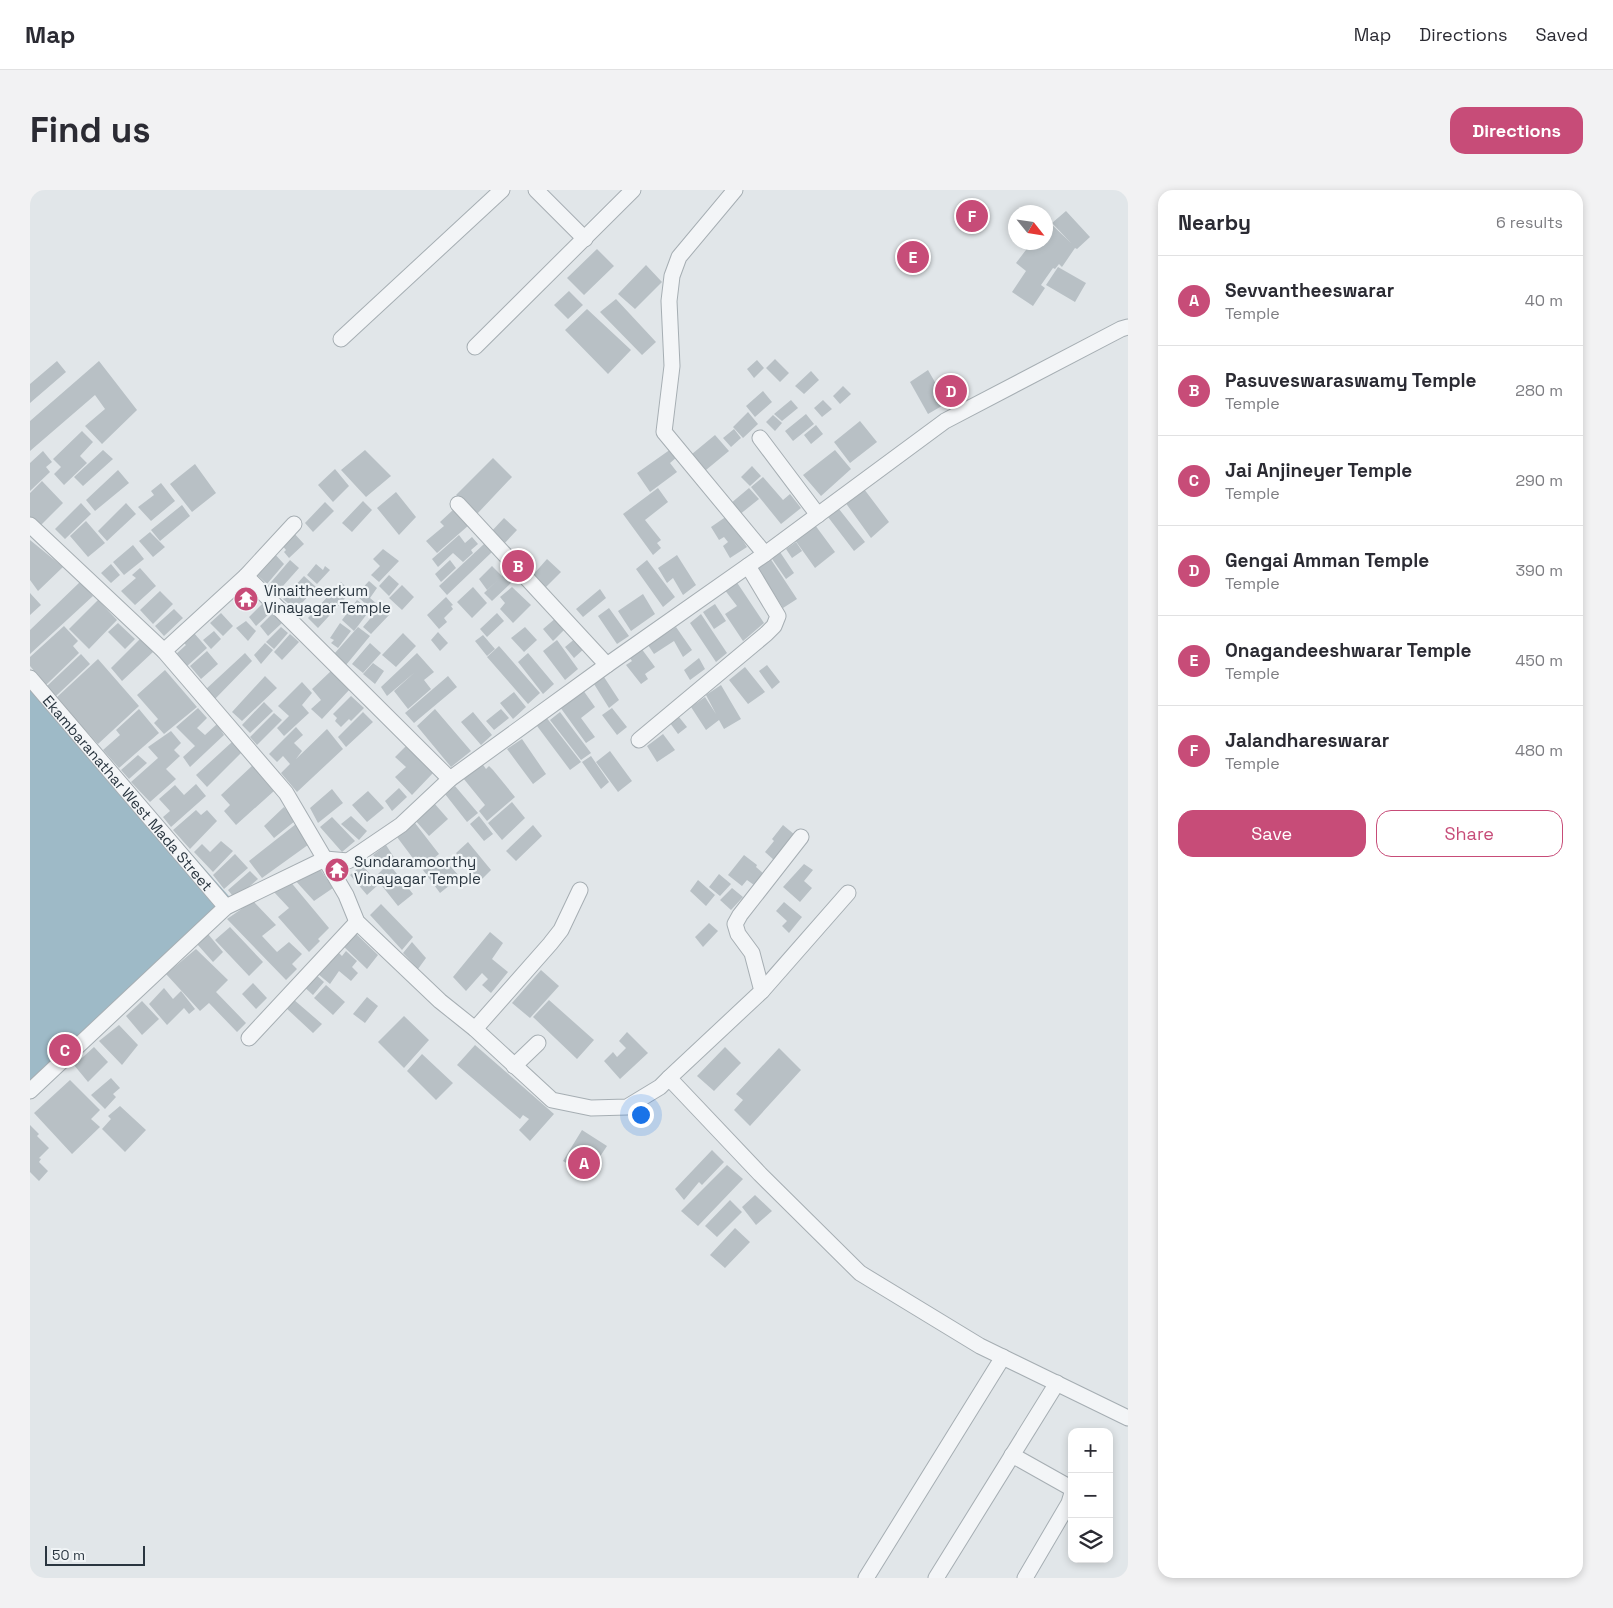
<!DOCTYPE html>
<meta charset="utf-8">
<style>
body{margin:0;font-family:"Space Grotesk",sans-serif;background:#f2f2f3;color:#2b2b33}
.controls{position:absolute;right:15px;bottom:15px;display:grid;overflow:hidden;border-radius:10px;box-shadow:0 2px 8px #0003}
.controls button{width:45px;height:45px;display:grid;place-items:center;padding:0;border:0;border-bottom:1px solid #e1e1e2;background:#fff;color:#2b2b33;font:25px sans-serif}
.compass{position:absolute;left:978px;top:15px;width:45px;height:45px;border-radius:50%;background:#fff;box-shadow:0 2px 8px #0003;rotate:120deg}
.scale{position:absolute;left:15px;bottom:12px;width:100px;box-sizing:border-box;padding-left:5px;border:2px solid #2a3640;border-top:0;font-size:14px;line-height:18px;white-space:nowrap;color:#2a3640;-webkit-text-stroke:4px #f0f4f6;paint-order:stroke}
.you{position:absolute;left:610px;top:924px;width:18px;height:18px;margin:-12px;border:4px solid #fff;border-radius:50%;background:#1a73e8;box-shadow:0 0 0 8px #1a73e833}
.badge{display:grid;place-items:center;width:32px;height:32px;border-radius:50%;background:#c74c78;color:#fff;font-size:16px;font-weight:700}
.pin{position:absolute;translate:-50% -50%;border:2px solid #fff;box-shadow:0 1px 5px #0006}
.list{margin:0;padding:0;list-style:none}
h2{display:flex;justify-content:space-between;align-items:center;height:65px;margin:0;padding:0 20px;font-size:21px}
h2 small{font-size:16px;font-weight:400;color:#7c7c81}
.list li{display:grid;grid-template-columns:32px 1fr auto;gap:15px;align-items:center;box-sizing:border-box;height:90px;padding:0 20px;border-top:1px solid #e1e1e2}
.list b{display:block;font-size:19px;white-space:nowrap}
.list p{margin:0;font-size:16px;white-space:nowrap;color:#7c7c81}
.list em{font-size:16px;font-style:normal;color:#7c7c81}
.actions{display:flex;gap:10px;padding:15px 20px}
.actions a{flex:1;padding:11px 0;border:1px solid #c74c78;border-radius:15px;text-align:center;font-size:18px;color:#c74c78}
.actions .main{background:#c74c78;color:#fff}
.icon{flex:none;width:28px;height:28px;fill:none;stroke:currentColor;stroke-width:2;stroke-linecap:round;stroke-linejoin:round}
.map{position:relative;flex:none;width:1098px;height:1388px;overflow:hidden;border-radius:15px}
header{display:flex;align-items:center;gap:30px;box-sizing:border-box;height:70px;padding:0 25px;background:#fff;border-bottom:1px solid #e1e1e2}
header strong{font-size:24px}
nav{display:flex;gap:28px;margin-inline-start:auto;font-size:18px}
.intro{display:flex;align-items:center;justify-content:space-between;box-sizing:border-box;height:120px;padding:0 30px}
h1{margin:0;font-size:35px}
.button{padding:12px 22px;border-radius:15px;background:#c74c78;color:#fff;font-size:18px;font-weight:700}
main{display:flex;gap:30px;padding:0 30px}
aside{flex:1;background:#fff;border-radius:15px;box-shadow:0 2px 8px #0003}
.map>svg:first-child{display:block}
</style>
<header>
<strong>Map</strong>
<nav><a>Map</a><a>Directions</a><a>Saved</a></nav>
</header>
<div class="intro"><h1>Find us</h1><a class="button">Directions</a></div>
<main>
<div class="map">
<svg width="1098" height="1388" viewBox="0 0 1098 1388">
<rect width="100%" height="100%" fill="#e1e6e9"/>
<!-- water -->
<path fill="#9ebac7" d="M0 482 205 713 0 896Z"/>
<!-- building -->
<path fill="#b8c0c5" d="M1036 21 1060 47 1047 59 1045 58 1032 77 1029 74 1025 79 1023 78 1011 95 1015 98 1003 116 982 102 996 81 986 73 1002 52H1016V34L1018 31 1041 53 1022 33Z
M567 59 584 76 554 105 537 88Z
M616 75 632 92 605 119 588 104Z
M1028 77 1056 93 1045 112 1016 95Z
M539 101 553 115 538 129 524 115Z
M586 109 626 152 612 165 570 122Z
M557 119 601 160 578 184 535 140Z
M745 169 759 183 750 192 736 178Z
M727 170 734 178 724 188 717 179Z
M27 171 36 182 0 213V194Z
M69 171 107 220 72 254 55 236 75 219 65 205 0 261V231Z
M898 180 917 213 898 224 880 192Z
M781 181 789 190 774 204 765 196Z
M813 196 821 204 810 214 803 206Z
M733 201 742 212 725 227 716 216Z
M761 210 768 218 752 231 744 224Z
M793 210 802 219 792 227 784 218Z
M718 222 728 234 713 248 703 237Z
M776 224 784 234 763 251 755 241Z
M743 225 752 233 745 241 736 232Z
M830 231 847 252 820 273 804 252Z
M786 235 793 244 781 254 774 245Z
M704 239 711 248 701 257 693 248Z
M52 241 63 252 50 266 57 273 34 295 24 284 31 277 23 269Z
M685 245 699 261 676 280 662 264Z
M641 259 647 267 640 273 647 282 620 302 607 283Z
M73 260 83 269 53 296 44 287Z
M335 260 361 286 336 307 311 280Z
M805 260 821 279 791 306 773 285Z
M13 261 22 272 16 277 20 282 0 301V273Z
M463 268 482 287 447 324 426 305Z
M165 274 186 303 162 322 140 294Z
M722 276 731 286 720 296 711 287Z
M305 279 319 296 303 312 288 295Z
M88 280 99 293 65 321 56 310Z
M733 287 753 310 760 304 771 318 751 334 721 297Z
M12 291 33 313 10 336 0 327V303Z
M131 293 145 311 121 331 108 317 124 305 121 301Z
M628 298 638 312 615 330 631 350 627 353 631 358 623 365 593 324Z
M719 298 729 309 709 325 700 314Z
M834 299 859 332 841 348 815 312Z
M366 302 386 327 369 345 347 318Z
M333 311 342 320 322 342 312 333Z
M295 312 304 321 283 342 275 333Z
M51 313 61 324 35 349 25 339Z
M96 313 106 324 77 351 68 341Z
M152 315 160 326 130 351 121 340Z
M424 319 439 335 407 363 396 351 414 336 410 332Z
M809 319 835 352 824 361 798 327Z
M697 326 717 357 700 368 693 356 698 352 694 347 689 350 681 337Z
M474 328 487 340 472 356 460 343Z
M56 331 75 353 58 367 40 346Z
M785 335 805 362 785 378 765 350Z
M262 341 274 354 259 368 254 362 256 360 250 353Z
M120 342 135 357 123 367 109 351Z
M429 345 435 353 442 347 448 354 441 360 443 363 433 372 423 363 408 377 402 369Z
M0 350 33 377 8 401 0 390Z
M766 352 772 361 762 368 756 359Z
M454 354 462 362 417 405 409 396Z
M103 355 114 369 94 385 83 372Z
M353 359 369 371 349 392 341 385 350 376 343 369Z
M748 359 764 383 756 389 740 366Z
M242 361 254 374 237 394 223 381Z
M647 365 666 395 653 405 643 388 637 393 628 378Z
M740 368 767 409 753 418 727 377Z
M517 369 531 382 515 398 502 386Z
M260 370 269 378 244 406 236 398Z
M420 370 426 378 411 392 405 384Z
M617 370 645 407 633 417 606 379Z
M81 374 90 385 81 393 71 383Z
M286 374 293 380 295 376 300 380 287 394 277 385Z
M462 376 472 386 474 384 481 393 462 411 454 403 469 389 457 400 449 389Z
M110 378 126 396 105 415 91 401 106 388 102 385Z
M359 385 369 394 359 406 349 396Z
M274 386 286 397 266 420 253 409Z
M339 391 347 398 340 408 347 414 342 420 326 405Z
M706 391 734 433 713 451 695 424 707 416 694 399Z
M50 392 63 406 0 464V440Z
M311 392 321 402 288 438 278 428Z
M372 395 384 407 372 420 359 408Z
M443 397 457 413 442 428 427 412Z
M482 397 501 415 483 433 470 419 475 413 470 407Z
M570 399 576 408 553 427 546 419Z
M216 400 228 412 219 421 207 409Z
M130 401 143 414 123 434 110 420Z
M0 403 11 415 0 425Z
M613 404 625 424 601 441 588 421Z
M416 407 423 415 421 416 423 419 414 428 417 432 409 439 397 425Z
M68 410 87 430 59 459 39 439Z
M327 410 340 420 324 441 312 430Z
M233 413 241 422 226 436 219 427Z
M685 414 696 431 684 439 673 422Z
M351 416 360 424 341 444 333 437Z
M579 418 599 446 587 454 568 426Z
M144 419 153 428 134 446 125 436Z
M191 423 203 436 193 446 180 433Z
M243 423 252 433 238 446 230 436Z
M467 423 474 431 457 447 450 439Z
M671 424 697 463 686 472 660 433Z
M527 427 536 438 523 451 513 439Z
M216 431 226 441 218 451 206 438Z
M88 433 105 449 95 459 78 442Z
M310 433 321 441 308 458 301 453 304 450 300 448Z
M34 436 48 451 43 456 49 463 16 495 0 476V467Z
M251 437 258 443 244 459 236 452Z
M328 437 340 446 316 475 304 464Z
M495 437 507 450 494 462 481 448Z
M646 437 662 460 653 467 644 451 624 464 618 455Z
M184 441 191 449 181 459 173 450Z
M408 442 418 453 410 461 401 450Z
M164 443 177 458 155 478 145 465 156 455 153 452Z
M373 443 386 456 366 477 352 465Z
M260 444 269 452 252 470 244 462Z
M453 445 465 459 457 466 445 451Z
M547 447 556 457 544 468 535 457Z
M111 448 123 462 92 491 81 478Z
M527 450 548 479 535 490 513 461Z
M235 453 243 460 231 474 224 465Z
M340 453 351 463 333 483 322 474Z
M469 456 510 503 498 514 457 467Z
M611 458 625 477 615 484 618 489 611 494 596 475 602 471 599 467Z
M177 461 188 474 171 489 160 476Z
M215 463 222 471 184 510 175 500Z
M387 463 404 482 394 490 401 499 378 519 364 501 385 482 357 506 351 497Z
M498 463 524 494 513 504 488 472Z
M51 464 60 474 26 506 17 496Z
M669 468 675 479 660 490 654 480Z
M68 469 109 516 68 554 26 508Z
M343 473 354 481 345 494 333 484Z
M737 475 750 492 742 499 729 481Z
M715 477 735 502 718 514 699 490Z
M135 480 167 517 134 544 124 533 128 529 107 505Z
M301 481 320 499 292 529 281 519 291 510 282 499Z
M235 486 247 498 212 531 202 522Z
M418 486 427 497 384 533 375 523Z
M574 487 589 510 579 518 564 494Z
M272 492 282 503 272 515 279 523 254 546 247 538 259 526 248 516Z
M691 495 711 529 694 539 689 530 676 540 661 517 675 507 686 524 676 505Z
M553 500 565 517 551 528 565 547 556 553 530 517Z
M484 502 496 517 483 529 470 513Z
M321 506 334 518 321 531 319 529 311 537 305 531 307 528 303 524Z
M234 512 243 521 220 543 212 535Z
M168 518 177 528 167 538 175 545 187 534 194 545 160 577 153 567 165 556 146 537Z
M582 518 597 537 587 545 572 525Z
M109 519 129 543 89 578 73 560 90 545 86 540Z
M405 519 441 561 421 577 387 536Z
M471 519 479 528 464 540 456 531Z
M333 522 343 532 316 557 308 547Z
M443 522 462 545 451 555 431 532Z
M530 522 561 563 551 570 520 530Z
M244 523 252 530 227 555 220 547Z
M516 527 551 572 540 580 507 536Z
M649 527 657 537 648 544 640 533Z
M266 537 273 545 264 553 272 561 266 569 297 539 313 559 267 602 251 583 260 574 253 566 247 572 239 564Z
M141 541 151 553 144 560 150 566 136 579 146 589 120 612 101 592 128 568 118 557Z
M633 544 645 560 627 572 617 556Z
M492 549 516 584 503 594 477 559Z
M202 552 212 562 177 597 166 585Z
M376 556 403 583 382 605 365 587 376 577 365 567Z
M580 561 602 591 588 602 566 572Z
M108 565 117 573 99 589 91 580Z
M561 566 579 592 571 599 552 572Z
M451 572 456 579 459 576 463 580 485 607 457 631 449 621 455 615 433 588Z
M223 575 244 601 206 635 194 621 200 615 191 605Z
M166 594 176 606 141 637 133 627 140 621 129 609 145 595 154 605Z
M425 596 448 623 437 632 415 604Z
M369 598 377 607 362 621 355 611Z
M302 599 313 613 288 633 280 618Z
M338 601 354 618 337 632 322 615Z
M482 612 495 628 472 650 458 633Z
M404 613 418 629 399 646 385 630Z
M254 617 265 631 244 648 234 636Z
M166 620 171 625 177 620 187 631 160 659 143 640Z
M321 626 337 641 329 650 311 634Z
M449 626 463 644 454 651 440 634Z
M302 627 325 651 312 662 290 637Z
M385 633 409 664 391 679 367 647Z
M266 634 282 652 232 688 219 671Z
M503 635 512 646 486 671 476 661Z
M753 635 765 645 745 671 735 662 744 651 742 649Z
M191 651 203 661 183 682 164 662 172 654 180 662Z
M438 652 461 680 450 691 426 663Z
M356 655 365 669 359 674 383 704 368 716 345 687 354 678 343 665Z
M205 664 218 678 194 699 183 685Z
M714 665 727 675 726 677 734 684 724 695 717 690 712 696 698 685Z
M414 669 430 687 410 703 393 680 404 672 407 675Z
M774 674 783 680 774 691 782 698 770 712 753 697Z
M332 675 349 694 337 705 320 685Z
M288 676 303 698 284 711 263 688Z
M220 681 228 689 205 709 198 700Z
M689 684 701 694 690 706 679 697Z
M259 690 299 738 288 749 290 751 279 762 248 727 259 718 243 701Z
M668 690 685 705 676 716 660 701Z
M702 698 713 707 701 720 690 710Z
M223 711 246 735 232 746 247 762 259 752 272 764 262 774 267 779 256 790 197 729Z
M754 712 772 727 759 743 752 736 757 731 746 721Z
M351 714 383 747 372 760 340 725Z
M679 733 688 741 673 757 665 747Z
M200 737 233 772 219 786 185 750Z
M322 740 348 765 337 779 310 753Z
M460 742 473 753 462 769 478 782 461 803 452 795 458 789 452 783 436 801 423 787Z
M178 744 193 762 183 772 167 754Z
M382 752 396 768 388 779 373 763Z
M166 759 198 790 186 802 216 833 207 842 179 813 170 821 136 784Z
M305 759 312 766 316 761 327 771 322 777 328 783 321 791 309 781 300 794 288 784Z
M511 780 529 796 500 828 482 813Z
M284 783 294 792 283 805 272 795Z
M223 793 237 808 226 819 212 804Z
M296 795 315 812 303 825 284 808Z
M134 798 143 809 151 801 165 819 159 824 154 818 137 835 119 814Z
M337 807 348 816 335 833 323 824Z
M263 809 292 834 283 843 255 817Z
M519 810 564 850 547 869 503 827Z
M112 811 129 829 112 845 96 826Z
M374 826 399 850 374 878 348 852Z
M89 835 108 855 92 875 69 851Z
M597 842 618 863 590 889 574 871 583 862 587 867 596 858 589 851Z
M445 855 524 924 500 951 489 940 499 929 493 925 490 929 427 875Z
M64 857 78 872 58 892 44 875Z
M695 857 711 873 684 901 667 886Z
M749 858 771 880 720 936 704 920 713 910 706 904Z
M392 864 423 893 406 910 377 881Z
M81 888 90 898 83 904 86 907 75 919 61 905Z
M40 890 70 920 61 929 70 937 42 964 4 923Z
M90 916 116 940 95 962 72 939 81 929 78 926Z
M0 935 9 944 7 946 19 958 9 968 11 969 9 972 18 981 9 991 0 982Z
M552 940 577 956 565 974 554 967 546 979 533 971Z
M682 960 694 972 672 995 669 992 654 1010 645 999Z
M697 975 713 989 668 1036 651 1021Z
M725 1005 742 1021 726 1035 712 1017Z
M700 1010 712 1022 687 1047 675 1036Z
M705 1038 720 1052 695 1078 680 1065Z"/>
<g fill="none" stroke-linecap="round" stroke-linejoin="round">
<defs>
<g id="street">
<path d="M506 0 555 49"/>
<path d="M705 0 649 67 642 86 639 111 642 176 634 242 735 364"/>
<path d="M311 149 472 0"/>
<path d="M445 157 603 0"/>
<path d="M730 248 788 325"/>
<path d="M428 314 577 475"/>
<path d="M0 335 134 461 256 603 316 705 327 732 410 811 445 839 522 910 561 918 597 917 630 897 639 888 730 984 830 1083 950 1156 1098 1228"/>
<path d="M216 386 420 589"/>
<path d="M134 461 216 386 264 334"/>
<path id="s1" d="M0 488 196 717"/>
<path d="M609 550 736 444 744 436 748 426 718 376"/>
<path d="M732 801 818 703"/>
<path d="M445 839 520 754 531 740 550 700"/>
<path d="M219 848 327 732"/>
<path d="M484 876 508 853"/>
<path d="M639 888 732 801 722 763 708 744 705 734 710 725 771 647"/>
<path d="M0 901 196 717 295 669 318 671 371 635 420 589 577 475 735 364 915 231 1091 139 1098 137"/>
<path d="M982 1265 1039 1297 1042 1301"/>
<path d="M836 1388 973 1167"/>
<path d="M906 1388 1027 1193"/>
<path d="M995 1388 1039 1313 1042 1303"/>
</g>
</defs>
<!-- street casing -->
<use href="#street" stroke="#a6aeb3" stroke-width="17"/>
<!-- street -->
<use href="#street" stroke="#f3f5f7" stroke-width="15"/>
</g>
<!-- icons -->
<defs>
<symbol id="temple-disc" viewBox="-11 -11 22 22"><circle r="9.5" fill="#c74c78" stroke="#f0f4f6"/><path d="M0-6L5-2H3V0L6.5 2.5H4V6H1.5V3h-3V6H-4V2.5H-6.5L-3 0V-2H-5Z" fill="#fff"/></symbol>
</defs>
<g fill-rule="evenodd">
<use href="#temple-disc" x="202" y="395" width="28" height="28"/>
<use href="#temple-disc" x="293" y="666" width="28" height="28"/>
</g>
<g text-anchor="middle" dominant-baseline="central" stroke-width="4.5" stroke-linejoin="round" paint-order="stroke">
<!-- poi labels -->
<g font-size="15" fill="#2a3640" stroke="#f0f4f6" text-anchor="start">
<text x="234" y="400">Vinaitheerkum<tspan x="234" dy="17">Vinayagar Temple</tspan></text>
<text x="324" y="671">Sundaramoorthy<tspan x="324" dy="17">Vinayagar Temple</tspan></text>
</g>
<!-- street labels -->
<g font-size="15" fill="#2a3640" stroke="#f0f4f6">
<text stroke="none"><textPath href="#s1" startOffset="151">Ekambaranathar West Mada Street</textPath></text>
</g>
</g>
</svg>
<div class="controls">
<button>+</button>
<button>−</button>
<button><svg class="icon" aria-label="layers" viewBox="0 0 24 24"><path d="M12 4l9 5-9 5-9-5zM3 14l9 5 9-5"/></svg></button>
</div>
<svg class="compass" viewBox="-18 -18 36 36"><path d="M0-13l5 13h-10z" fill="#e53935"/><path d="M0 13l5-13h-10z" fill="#7c7c81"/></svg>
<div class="scale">50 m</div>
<div class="you"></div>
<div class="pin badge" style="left:554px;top:973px">A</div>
<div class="pin badge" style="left:488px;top:376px">B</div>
<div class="pin badge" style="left:35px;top:860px">C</div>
<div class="pin badge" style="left:921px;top:201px">D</div>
<div class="pin badge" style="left:883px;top:67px">E</div>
<div class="pin badge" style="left:942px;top:26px">F</div>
</div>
<aside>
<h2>Nearby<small>6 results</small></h2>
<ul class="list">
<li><span class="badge">A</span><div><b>Sevvantheeswarar</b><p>Temple</p></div><em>40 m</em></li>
<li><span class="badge">B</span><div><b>Pasuveswaraswamy Temple</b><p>Temple</p></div><em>280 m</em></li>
<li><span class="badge">C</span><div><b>Jai Anjineyer Temple</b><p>Temple</p></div><em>290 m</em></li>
<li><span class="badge">D</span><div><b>Gengai Amman Temple</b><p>Temple</p></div><em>390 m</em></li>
<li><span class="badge">E</span><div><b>Onagandeeshwarar Temple</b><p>Temple</p></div><em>450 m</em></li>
<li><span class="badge">F</span><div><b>Jalandhareswarar</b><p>Temple</p></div><em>480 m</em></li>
</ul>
<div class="actions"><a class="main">Save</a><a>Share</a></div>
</aside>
</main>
